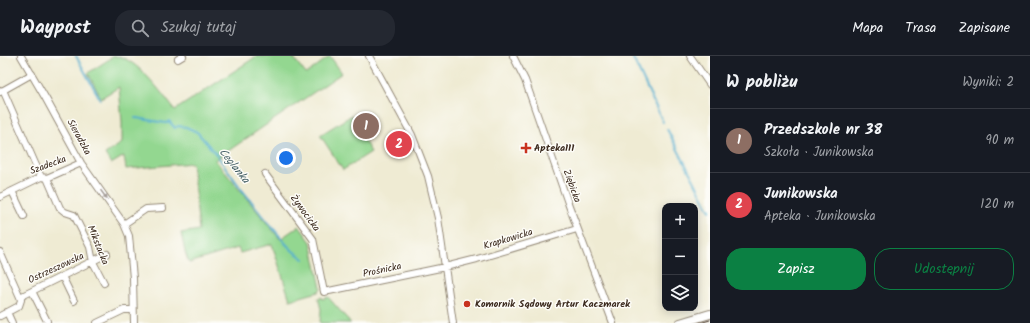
<!DOCTYPE html>
<html lang="pl">
<meta charset="utf-8">
<style>
body{margin:0;font-family:Kalam,sans-serif;background:#242831;color:#f1f3f6}
.controls{position:absolute;right:12px;bottom:12px;display:grid;overflow:hidden;border-radius:8px;box-shadow:0 2px 10px #0003}
.controls button{width:36px;height:36px;display:grid;place-items:center;padding:0;border:0;border-bottom:1px solid #363941;background:#171b24;color:#f1f3f6;font:20px sans-serif}
.you{position:absolute;left:286px;top:102px;width:14px;height:14px;margin:-10px;border:3px solid #fff;border-radius:50%;background:#1a73e8;box-shadow:0 0 0 6px #1a73e833}
.badge{display:grid;place-items:center;width:26px;height:26px;border-radius:50%;background:#0b8043;color:#fff;font-size:13px;font-weight:700}
.pin{position:absolute;translate:-50% -50%;border:2px solid #fff;box-shadow:0 1px 4px #0006}
.list{margin:0;padding:0;list-style:none}
h2{display:flex;justify-content:space-between;align-items:center;height:52px;margin:0;padding:0 16px;font-size:17px}
h2 small{font-size:13px;font-weight:400;color:#9ea1a6}
.list li{display:grid;grid-template-columns:26px 1fr auto;gap:12px;align-items:center;box-sizing:border-box;height:64px;padding:0 16px;border-top:1px solid #363941}
.list b{display:block;font-size:15px;white-space:nowrap}
.list p{margin:0;font-size:13px;white-space:nowrap;color:#9ea1a6}
.list em{font-size:13px;font-style:normal;color:#9ea1a6}
.actions{display:flex;gap:8px;padding:12px 16px}
.actions a{flex:1;padding:9px 0;border:1px solid #0b8043;border-radius:16px;text-align:center;font-size:14px;color:#0b8043}
.actions .main{background:#0b8043;color:#fff}
.icon{flex:none;width:22px;height:22px;fill:none;stroke:currentColor;stroke-width:2;stroke-linecap:round;stroke-linejoin:round}
.map{position:relative;flex:none;width:710px;height:267px;overflow:hidden}
header{display:flex;align-items:center;gap:24px;box-sizing:border-box;height:56px;padding:0 20px;background:#171b24;border-bottom:1px solid #363941}
header strong{font-size:19px}
nav{display:flex;gap:22px;margin-inline-start:auto;font-size:14px}
.search{width:280px;height:36px;background:#242831;display:flex;align-items:center;gap:10px;box-sizing:border-box;padding:0 14px;border-radius:16px;color:#9ea1a6;font-size:15px}
main{display:flex}
aside{flex:1;background:#171b24}
.map>svg:first-child{display:block}
</style>
<header>
<strong>Waypost</strong>
<div class="search"><svg class="icon" aria-label="search" viewBox="0 0 24 24"><circle cx="10" cy="10" r="6"/><path d="M15 15l6 6"/></svg>Szukaj tutaj</div>
<nav><a>Mapa</a><a>Trasa</a><a>Zapisane</a></nav>
</header>
<main>
<div class="map">
<svg width="710" height="267" viewBox="0 0 710 267">
<rect width="100%" height="100%" fill="#fdfcf7"/>
<filter id="ink" filterUnits="userSpaceOnUse"><feTurbulence type="fractalNoise" baseFrequency=".025" numOctaves="2"/><feDisplacementMap in="SourceGraphic" scale="8" xChannelSelector="R" yChannelSelector="G"/><feConvolveMatrix kernelMatrix="1 2 1 2 8 2 1 2 1" color-interpolation-filters="sRGB"/></filter>
<filter id="wash" filterUnits="userSpaceOnUse"><feTurbulence type="fractalNoise" baseFrequency=".012" numOctaves="4" result="noise"/><feDisplacementMap in="SourceGraphic" scale="16" xChannelSelector="R" yChannelSelector="G"/><feGaussianBlur stdDeviation="0.9" result="paint"/><feColorMatrix in="noise" values="0 0 0 0 0 0 0 0 0 0 0 0 0 0 0 0 0 1.4 0 .05"/><feComposite in="paint" operator="in"/></filter>
<g filter="url(#wash)">
<rect width="100%" height="100%" fill="#efebd3"/>
<!-- green -->
<path fill="#93d790" stroke="#678057" d="M114 0C136 0 162 38 175 54L257 0H294L293 1 306 18 330 0 342 17 215 104 280 183 299 170 311 186 321 232 318 236 290 244 272 188 240 197 238 192 189 207 185 196 181 177 199 174 192 107 126 113 124 100 111 108 105 98 122 87V66L119 31 101 42 88 17Z
M352 59 358 68 355 70 371 96 343 114 320 79Z
M321 241 322 243 328 241 351 267H320L321 253 318 242Z"/>
<g fill="none" stroke-linecap="round" stroke-linejoin="round">
<!-- stream -->
<path stroke="#51aecf" stroke-width="2" d="M76 0 100 43
M632 0 663 66
M135 62C146 63 157 66 167 67L169 65 175 72 178 70 186 71 197 76 216 98 242 134 286 188 293 195 304 203
M667 73 710 155"/>
</g>
</g>
<g filter="url(#ink)">
<g fill="none" stroke-linecap="round" stroke-linejoin="round">
<defs>
<path id="street" d="M21 0 46 43 81 107 124 168 129 180 133 222 134 267
M369 0 412 79 428 120 438 162 453 267
M513 0 525 24 568 147 613 267
M690 0 710 29
M178 3 183 0
M3 34 41 121
M0 36 32 18
M265 118 313 183 324 236 445 211 477 203 577 173
M47 122 60 152 65 156 74 159 90 191 93 206 104 227
M12 135 24 160
M0 141 41 121 47 122 81 107
M124 168 146 153 163 152
M0 196 20 241
M62 220 74 245
M32 235 47 265
M7 256 12 267
M0 260 19 250 21 244 20 241 107 198
M97 267 124 254H133"/>
<path id="secondary" d="M680 267 710 258"/>
</defs>
<!-- street casing -->
<use href="#street" stroke="#958a78" stroke-width="8"/>
<!-- secondary casing -->
<use href="#secondary" stroke="#958a78" stroke-width="10"/>
<!-- street -->
<use href="#street" stroke="#fff" stroke-width="6"/>
<!-- secondary -->
<use href="#secondary" stroke="#fff" stroke-width="8"/>
<!-- tram -->
<path stroke="#3b2a1e" stroke-width="1" d="M700 267 710 264"/>
</g>
<!-- one-way arrows -->
<defs><path id="oneway-solid" d="M-6-.8H1V-3.2L6.5 0L1 3.2V.8H-6Z"/></defs>
<use fill="#a79f9a" href="#oneway-solid" transform="translate(104 139) rotate(55)"/>
</g>
<!-- markers -->
<g fill="#c8321e" stroke="#fdfcf7" stroke-width="1.5">
<path d="M524 86h4v4h4v4h-4v4h-4v-4h-4v-4h4z"/>
<circle cx="467" cy="248" r="4"/>
</g>
<g text-anchor="middle" dominant-baseline="central" stroke-width="3" stroke-linejoin="round" paint-order="stroke">
<!-- street labels -->
<g font-size="10" fill="#3b2a1e" stroke="#fdfcf7">
<text transform="translate(79 81) rotate(61)">Sieradzka</text>
<text transform="translate(48 109) rotate(-20)">Szadecka</text>
<text transform="translate(572 130) rotate(70)">Ziębicka</text>
<text transform="translate(305 157) rotate(54)">Żywocicka</text>
<text transform="translate(508 183) rotate(-17)">Krapkowicka</text>
<text transform="translate(98 189) rotate(68)">Mikstacka</text>
<text transform="translate(56 212) rotate(-25)">Ostrzeszowska</text>
<text transform="translate(382 214) rotate(-12)">Prośnicka</text>
</g>
<!-- poi labels -->
<g font-size="10" font-weight="bold" fill="#3b2a1e" stroke="#fdfcf7" text-anchor="start">
<text x="534" y="92">Apteka111</text>
<text x="475" y="248">Komornik Sądowy Artur Kaczmarek</text>
</g>
<!-- water labels -->
<g font-size="11" font-style="italic" fill="#445f65" stroke="#fdfcf7">
<text transform="translate(234 110) rotate(51)">Ceglanka</text>
</g>
</g>
</svg>
<div class="controls">
<button>+</button>
<button>−</button>
<button><svg class="icon" aria-label="layers" viewBox="0 0 24 24"><path d="M12 4l9 5-9 5-9-5zM3 14l9 5 9-5"/></svg></button>
</div>
<div class="you"></div>
<div class="pin badge" style="left:366px;top:70px;background:#8d6e63">1</div>
<div class="pin badge" style="left:399px;top:88px;background:#e0444e">2</div>
</div>
<aside>
<h2>W pobliżu<small>Wyniki: 2</small></h2>
<ul class="list">
<li><span class="badge" style="background:#8d6e63">1</span><div><b>Przedszkole nr 38</b><p>Szkoła · Junikowska</p></div><em>90 m</em></li>
<li><span class="badge" style="background:#e0444e">2</span><div><b>Junikowska</b><p>Apteka · Junikowska</p></div><em>120 m</em></li>
</ul>
<div class="actions"><a class="main">Zapisz</a><a>Udostępnij</a></div>
</aside>
</main>
